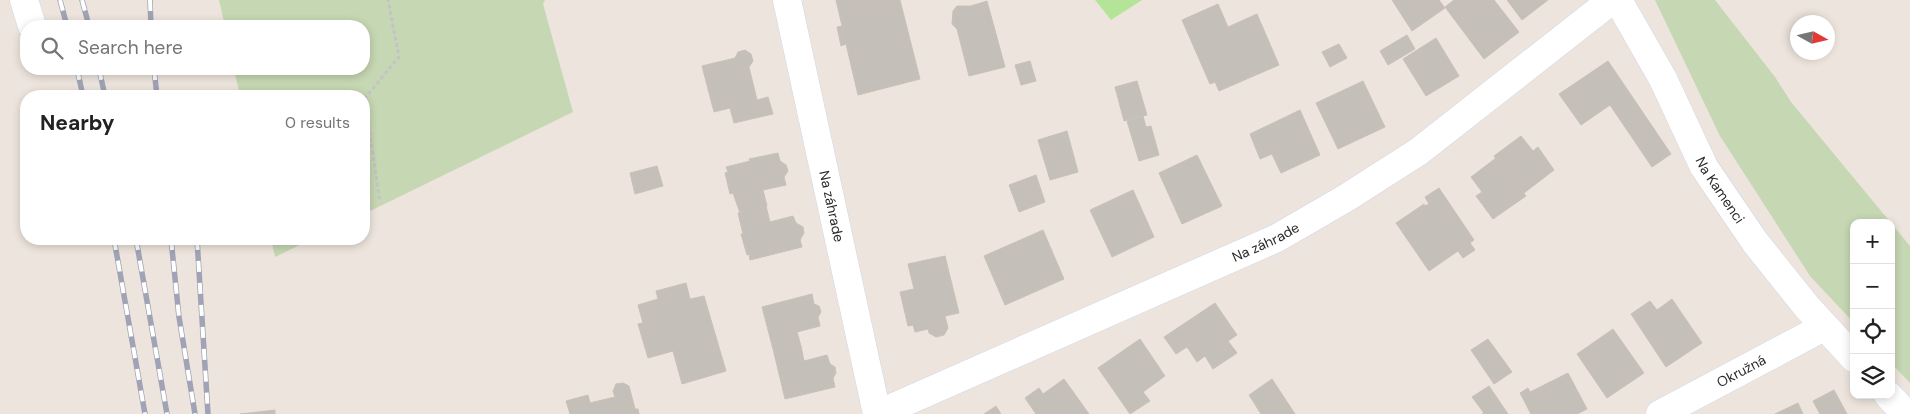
<!DOCTYPE html>
<meta charset="utf-8">
<style>
body{margin:0;font-family:"DM Sans",sans-serif;background:#f2f2f2;color:#222}
.controls{position:absolute;right:15px;bottom:15px;display:grid;overflow:hidden;border-radius:10px;box-shadow:0 2px 8px #0003}
.controls button{width:45px;height:45px;display:grid;place-items:center;padding:0;border:0;border-bottom:1px solid #e0e0e0;background:#fff;color:#222;font:25px sans-serif}
.compass{position:absolute;left:1790px;top:15px;width:45px;height:45px;border-radius:50%;background:#fff;box-shadow:0 2px 8px #0003;rotate:98deg}
.list{margin:0;padding:0;list-style:none}
h2{display:flex;justify-content:space-between;align-items:center;height:65px;margin:0;padding:0 20px;font-size:21px}
h2 small{font-size:16px;font-weight:400;color:#767676}
.icon{flex:none;width:28px;height:28px;fill:none;stroke:currentColor;stroke-width:2;stroke-linecap:round;stroke-linejoin:round}
.map{position:relative;flex:none;width:1910px;height:414px;overflow:hidden}
.search{position:absolute;background:#fff;box-shadow:0 2px 8px #0003;left:20px;top:20px;width:350px;height:55px;display:flex;align-items:center;gap:12px;box-sizing:border-box;padding:0 18px;border-radius:20px;color:#767676;font-size:19px}
.panel{position:absolute;background:#fff;box-shadow:0 2px 8px #0003;left:20px;top:90px;width:350px;height:155px;border-radius:20px}
.map>svg:first-child{display:block}
</style>
<div class="map">
<svg width="1910" height="414" viewBox="0 0 1910 414">
<rect width="100%" height="100%" fill="#ede5dd"/>
<!-- green -->
<path fill="#b4e498" d="M1095 0H1142L1111 20Z"/>
<!-- cemetery -->
<path fill="#c6d7b3" d="M219 0H545L543 4 573 112 364 214V96H240L234 69H364V26H225Z
M1655 0H1715L1775 77 1791 102 1891 223H1854V323L1810 276 1720 136Z
M1891 223 1910 246V383L1891 363Z
M271 239H312L275 257Z"/>
<!-- building -->
<path fill="#c5bfb9" stroke="#c8c1b6" d="M836 0H900L920 79 858 95 846 44 841 46 837 27 842 26Z
M1392 0H1439L1445 8 1412 31Z
M1454 0H1494L1519 32 1484 59 1445 7Z
M1507 0H1548L1522 20Z
M987 1 1005 67 969 76 957 29 952 24 953 11 957 6H971Z
M1218 4 1228 27 1257 14 1279 65 1219 91 1215 82 1210 84 1182 20Z
M1407 35 1415 49 1388 65 1380 51Z
M1436 38 1459 76 1426 96 1403 59Z
M1339 44 1347 58 1330 67 1322 52Z
M745 50 751 54 753 61 749 67 757 100 768 97 773 114 734 123 730 108 714 112 702 66 735 58 738 52Z
M1030 61 1036 81 1021 85 1015 65Z
M1608 61 1671 154 1652 167 1610 105 1581 125 1559 94Z
M1137 81 1147 115 1124 121 1115 87Z
M1363 81 1385 127 1338 149 1316 103Z
M1300 110 1320 155 1281 173 1272 154 1260 159 1250 134Z
M1143 116 1146 127 1151 126 1159 155 1139 161 1127 121Z
M1067 131 1078 172 1050 180 1038 140Z
M1521 136 1533 151 1538 147 1554 170 1524 193 1494 156Z
M778 153 780 161 786 165 788 171 784 177 786 185 763 190 767 206 740 213 733 193 730 194 725 173 728 172 726 167 750 161 749 159Z
M1197 155 1222 206 1182 224 1159 173Z
M1496 158 1526 196 1493 219 1476 196 1482 192 1471 177Z
M657 166 663 186 635 194 630 173Z
M1036 175 1045 202 1019 212 1009 185Z
M1439 188 1474 240 1470 243 1475 250 1463 258 1458 251 1429 271 1396 223 1424 204 1425 206 1429 204 1425 197Z
M1133 190 1154 237 1112 257 1090 210Z
M766 206 770 222 793 216 796 223 803 227 804 233 800 240 802 247 750 260 749 254 747 255 741 234H743L738 213Z
M1043 230 1064 279 1005 305 984 256Z
M945 256 959 313 945 316 948 328 944 335 936 337 929 333 928 329 915 332 913 325 908 326 900 292 914 289 908 264Z
M686 283 690 299 704 296 726 371 682 384 673 351 648 358 638 324 643 323 638 305 658 299 656 291Z
M812 294 814 304 819 306 821 312 818 317 820 326 797 332 801 346 774 353 762 307Z
M1672 299 1702 343 1666 367 1631 314 1650 301 1657 310Z
M1215 303 1237 335 1228 341 1237 353 1213 369 1205 356 1197 362 1187 347 1176 354 1164 337Z
M1613 329 1644 373 1607 398 1577 354Z
M1140 339 1165 376 1143 392 1150 401 1130 414 1098 368Z
M1488 339 1512 372 1494 384 1471 350Z
M801 346 804 361 827 355 830 364 835 367 836 373 833 378 835 387 785 399 774 353Z
M1568 373 1587 409 1577 414H1531L1520 393 1528 388 1530 392Z
M1064 379 1089 414H1036L1025 398 1039 388 1043 394Z
M1272 379 1295 414H1261L1249 395Z
M623 383 629 386 635 409H638L639 414H570L566 401 588 395 590 403 615 397 613 391 616 384Z
M1489 386 1508 414H1482L1484 413 1472 397Z
M1834 390 1847 414H1820L1813 401Z
M1798 403 1803 414H1775Z
M996 406 1001 414H984Z
M275 410V414H240Z"/>
<g fill="none" stroke-linecap="round" stroke-linejoin="round">
<defs>
<g id="street">
<path d="M24 0 32 26"/>
<path id="s1" d="M787 0 877 414"/>
<path id="s2" d="M1618 0 1663 79 1704 167 1755 242 1807 307 1854 358"/>
<path d="M1888 395 1906 414"/>
<path id="s3" d="M878 414 1277 238 1346 198 1418 152 1612 0"/>
<path id="s4" d="M1660 414 1824 327"/>
</g>
</defs>
<!-- street casing -->
<use href="#street" stroke="#d2d6e4" stroke-width="29"/>
<!-- path -->
<path stroke="#c4c4c4" stroke-width="3" stroke-dasharray="4 2.5" stroke-linecap="butt" d="M364 99 399 57 388 0
M365 99 380 202"/>
<!-- street -->
<use href="#street" stroke="#fff" stroke-width="28"/>
<defs>
<path id="rail" d="M60 0 67 26
M82 0 89 26
M150 0 151 26
M77 69 83 96
M99 69 105 96
M154 69 157 96
M114 239 145 414
M136 239 167 414
M171 239 179 317 195 414
M197 239 208 414"/>
</defs>
<!-- rail casing -->
<use href="#rail" stroke="#9fa3b5" stroke-width="5.5"/>
<!-- rail -->
<use href="#rail" stroke="#fff" stroke-width="4" stroke-dasharray="11" stroke-linecap="butt"/>
</g>
<g text-anchor="middle" dominant-baseline="central" stroke-width="4.5" stroke-linejoin="round" paint-order="stroke">
<!-- street labels -->
<g font-size="14" fill="#2b2b2b" stroke="#fff">
<text stroke="none"><textPath href="#s2" startOffset="216">Na Kamenci</textPath></text>
<text stroke="none"><textPath href="#s1" startOffset="211">Na záhrade</textPath></text>
<text stroke="none"><textPath href="#s3" startOffset="424">Na záhrade</textPath></text>
<text stroke="none"><textPath href="#s4" startOffset="92">Okružná</textPath></text>
</g>
</g>
</svg>
<div class="controls">
<button>+</button>
<button>−</button>
<button><svg class="icon" aria-label="locate" viewBox="0 0 24 24"><circle cx="12" cy="12" r="6"/><path d="M12 2v4M12 18v4M2 12h4M18 12h4"/></svg></button>
<button><svg class="icon" aria-label="layers" viewBox="0 0 24 24"><path d="M12 4l9 5-9 5-9-5zM3 14l9 5 9-5"/></svg></button>
</div>
<svg class="compass" viewBox="-18 -18 36 36"><path d="M0-13l5 13h-10z" fill="#e53935"/><path d="M0 13l5-13h-10z" fill="#767676"/></svg>
<div class="search"><svg class="icon" aria-label="search" viewBox="0 0 24 24"><circle cx="10" cy="10" r="6"/><path d="M15 15l6 6"/></svg>Search here</div>
<section class="panel">
<h2>Nearby<small>0 results</small></h2>
<ul class="list">
</ul>
</section>
</div>
